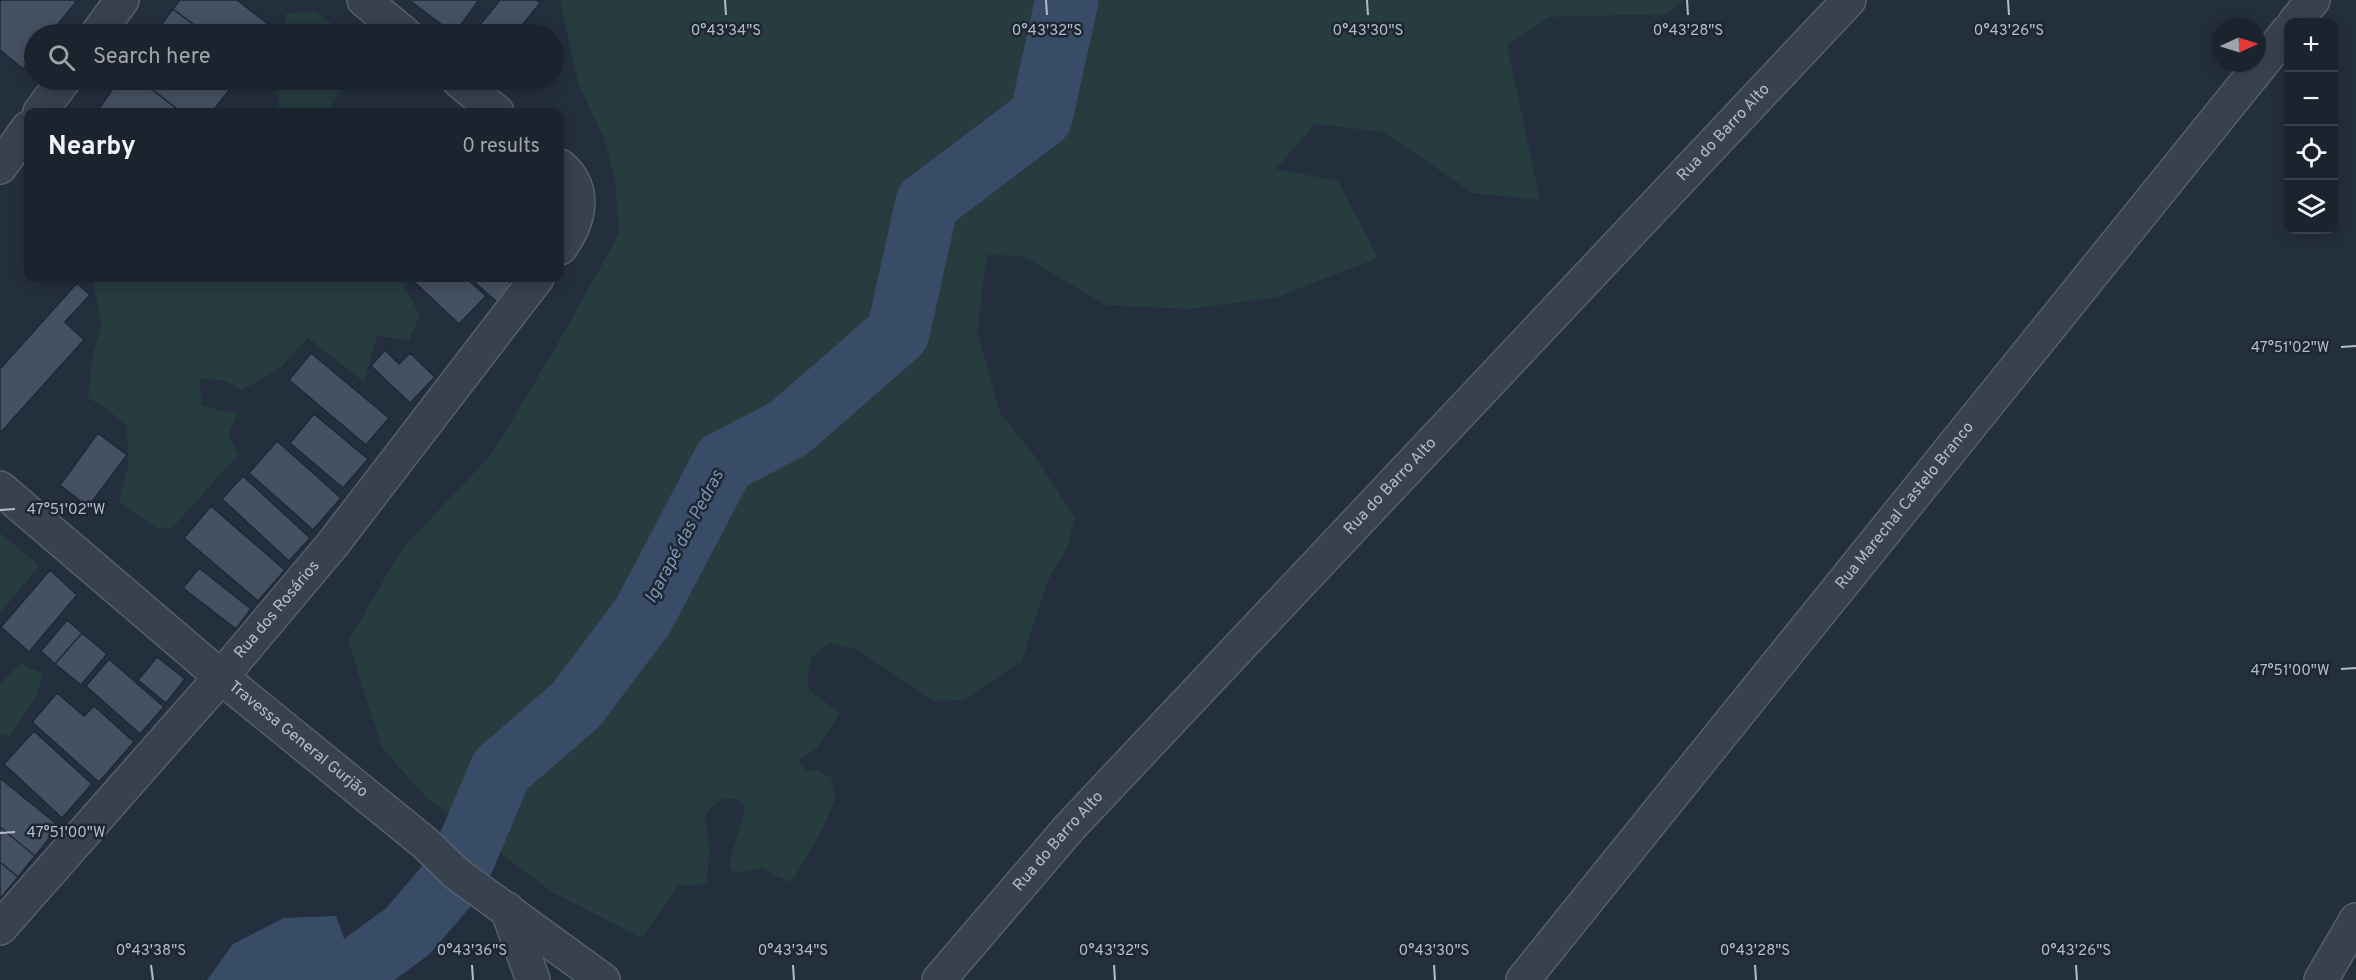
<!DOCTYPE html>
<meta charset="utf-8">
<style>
body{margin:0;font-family:Overpass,sans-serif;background:#282f3a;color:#f1f3f6}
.controls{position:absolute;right:18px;top:18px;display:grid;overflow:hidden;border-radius:12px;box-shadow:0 3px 15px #0003}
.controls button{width:54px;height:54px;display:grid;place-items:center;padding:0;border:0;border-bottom:2px solid #39404a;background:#1b232e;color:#f1f3f6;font:30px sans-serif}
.compass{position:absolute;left:2212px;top:18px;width:54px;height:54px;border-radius:50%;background:#1b232e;box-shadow:0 3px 15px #0003;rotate:86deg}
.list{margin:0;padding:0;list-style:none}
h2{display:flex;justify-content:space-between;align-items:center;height:78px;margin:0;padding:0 24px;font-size:26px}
h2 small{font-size:20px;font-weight:400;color:#a0a4aa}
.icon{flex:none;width:33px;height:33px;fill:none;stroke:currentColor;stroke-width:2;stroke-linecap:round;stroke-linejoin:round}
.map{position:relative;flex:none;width:2356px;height:980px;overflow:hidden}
.search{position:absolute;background:#1b232e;box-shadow:0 3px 15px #0003;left:24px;top:24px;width:540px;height:66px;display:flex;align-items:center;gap:15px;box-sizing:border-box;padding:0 21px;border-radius:33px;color:#a0a4aa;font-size:22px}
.panel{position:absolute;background:#1b232e;box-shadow:0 3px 15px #0003;left:24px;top:108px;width:540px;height:174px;border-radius:12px}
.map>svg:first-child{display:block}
</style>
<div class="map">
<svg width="2356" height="980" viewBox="0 0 2356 980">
<rect width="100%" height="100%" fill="#242f3e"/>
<!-- green -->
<path fill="#263c3f" d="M560 0H1684L1666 14 1549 17 1507 45 1540 200 1473 193 1383 132 1315 124 1276 169 1338 181 1378 258 1277 297 1190 309 1106 305 1023 256 987 255 977 331 1000 413 1034 455 1075 517 1068 546 1046 584 1022 661 964 700 934 701 856 649 829 643 812 657 807 681 810 691 840 713 816 749 798 761 806 771H818L831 777C832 783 835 790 835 796 833 814 802 866 791 882L773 875 763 868 739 873 731 870C729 847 743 829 745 806L737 799 722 798 705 814 709 848 707 884 678 886 642 938 552 892 428 799 382 748 348 641 402 549 491 455 557 345 619 234 615 180 604 138 578 83Z
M316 12 346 34H280L287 13Z
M272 80H350L330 106 331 112H278L279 100Z
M92 278H404V285L420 316 409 340 377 336 364 382 308 338 280 368 242 390 226 381 199 378 202 406 238 414 229 434 238 455 172 528H156L119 501 128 468 127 426 106 408 88 398 93 353 102 326Z
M0 533 39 566 0 613Z
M21 664 43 674 37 696 10 736 0 734V683Z"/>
<!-- water -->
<path fill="#394c67" d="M336 916 355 970 366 980H207L233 944 284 918Z"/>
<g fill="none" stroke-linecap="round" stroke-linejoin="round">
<!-- river -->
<path stroke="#394c67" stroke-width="63" d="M355 970 408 931 457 874 501 770 576 705 643 616 724 462 788 429 898 333 927 203 1041 117 1067 0"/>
</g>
<!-- building -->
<path fill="#455162" stroke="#1f2835" stroke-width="1.5" d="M0 0H74L76 2 50 34H34V54L23 69 0 50Z
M180 0H237L273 28 268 34H206L173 9Z
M409 0H479L454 34Z
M500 0H536L540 3 515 34H480L475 31Z
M173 9 206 34H165L158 29Z
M119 80H140L181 112H102L98 110Z
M140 80H221L231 88 212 112H181Z
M410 278H466L486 296 459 324Z
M470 278H505L513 285 497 302Z
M77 283 90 295 65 322 84 340 0 433V369Z
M385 350 399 364 410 353 435 377 410 403 371 366Z
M311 353 389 418 366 445 289 380Z
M314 414 368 459 343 488 290 443Z
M98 433 127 455 88 507 60 485Z
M277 441 341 498 313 530 249 473Z
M243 476 310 538 289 561 222 499Z
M211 506 285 570 258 601 184 538Z
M199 568 251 609 236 629 183 588Z
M50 570 77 595 29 652 1 627Z
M67 620 82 633 55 664 41 651Z
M82 633 107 654 81 685 55 664Z
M157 657 185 679 166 703 138 680Z
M109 659 164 707 140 734 86 686Z
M57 693 84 716 94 706 134 742 99 782 32 722Z
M34 731 92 784 62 818 4 764Z
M0 778 59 826 35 856 0 827Z
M0 827 35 856 18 877 0 862Z
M0 862 18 877 0 899Z"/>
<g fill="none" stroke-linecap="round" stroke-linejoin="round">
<defs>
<g id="minor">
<path d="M364 0 405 34"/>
<path d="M2295 22 2313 0"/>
<path d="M97 34 122 0"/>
<path d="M458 80 497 112"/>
<path d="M40 112 64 80"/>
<path d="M560 166C588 190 579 222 560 248"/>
<path d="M0 167 28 128"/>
<path id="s1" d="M0 488 221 677 425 843 457 874 603 980"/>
<path d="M507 909 533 980"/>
<path id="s2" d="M0 928 221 677 332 545 537 278"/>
<path id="s3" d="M939 980 1070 827 1849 0"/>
<path id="s4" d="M1523 980 2288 31"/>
<path d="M2321 980 2356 920"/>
</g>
</defs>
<!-- minor casing -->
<use href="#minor" stroke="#565f6c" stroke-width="36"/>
<!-- minor -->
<use href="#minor" stroke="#38414e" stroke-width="33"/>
</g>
<!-- ticks -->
<path fill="none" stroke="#b4bcc9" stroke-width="2" d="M725 0 726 15M1046 0 1047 15M1367 0 1368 15M1687 0 1688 15M2008 0 2009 15M2341 347 2356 346M0 510 15 509M2341 669 2356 668M0 833 15 832M151 965 153 980M472 965 473 980M793 965 794 980M1114 965 1115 980M1434 965 1435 980M1755 965 1756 980M2076 965 2077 980"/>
<g text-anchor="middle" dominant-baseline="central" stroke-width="5" stroke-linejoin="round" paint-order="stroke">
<!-- street labels -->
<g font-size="16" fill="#b4bcc9" stroke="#1d2633">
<text stroke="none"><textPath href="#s3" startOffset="1155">Rua do Barro Alto</textPath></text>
<text stroke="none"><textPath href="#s3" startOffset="669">Rua do Barro Alto</textPath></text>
<text stroke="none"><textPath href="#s4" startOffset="609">Rua Marechal Castelo Branco</textPath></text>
<text stroke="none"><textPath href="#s2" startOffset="422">Rua dos Rosários</textPath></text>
<text stroke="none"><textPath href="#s1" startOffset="390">Travessa General Gurjão</textPath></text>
<text stroke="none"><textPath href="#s3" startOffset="183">Rua do Barro Alto</textPath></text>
</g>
<!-- water labels -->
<g font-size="18" font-style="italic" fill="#7c92b1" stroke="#1d2633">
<text transform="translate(685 537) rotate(-62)">Igarapé das Pedras</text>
</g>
</g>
<g font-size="15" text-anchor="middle" fill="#b4bcc9" stroke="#1d2633" stroke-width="5" stroke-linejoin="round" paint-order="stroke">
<text x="726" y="35">0°43'34"S</text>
<text x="1047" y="35">0°43'32"S</text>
<text x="1368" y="35">0°43'30"S</text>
<text x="1688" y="35">0°43'28"S</text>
<text x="2009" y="35">0°43'26"S</text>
<text x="2290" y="352">47°51'02"W</text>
<text x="66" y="514">47°51'02"W</text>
<text x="2290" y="675">47°51'00"W</text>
<text x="66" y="837">47°51'00"W</text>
<text x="151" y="955">0°43'38"S</text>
<text x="472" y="955">0°43'36"S</text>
<text x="793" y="955">0°43'34"S</text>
<text x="1114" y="955">0°43'32"S</text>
<text x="1434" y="955">0°43'30"S</text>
<text x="1755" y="955">0°43'28"S</text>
<text x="2076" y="955">0°43'26"S</text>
</g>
</svg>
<div class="controls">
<button>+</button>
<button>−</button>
<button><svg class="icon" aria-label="locate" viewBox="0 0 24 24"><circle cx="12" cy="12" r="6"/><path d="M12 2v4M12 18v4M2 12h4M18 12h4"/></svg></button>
<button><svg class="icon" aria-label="layers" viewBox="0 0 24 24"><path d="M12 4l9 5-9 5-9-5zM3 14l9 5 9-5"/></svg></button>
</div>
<svg class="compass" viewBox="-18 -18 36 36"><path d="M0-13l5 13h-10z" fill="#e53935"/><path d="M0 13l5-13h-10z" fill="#a0a4aa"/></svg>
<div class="search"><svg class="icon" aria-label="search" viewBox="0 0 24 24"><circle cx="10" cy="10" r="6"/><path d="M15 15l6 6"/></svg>Search here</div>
<section class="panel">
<h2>Nearby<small>0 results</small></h2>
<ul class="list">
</ul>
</section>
</div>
